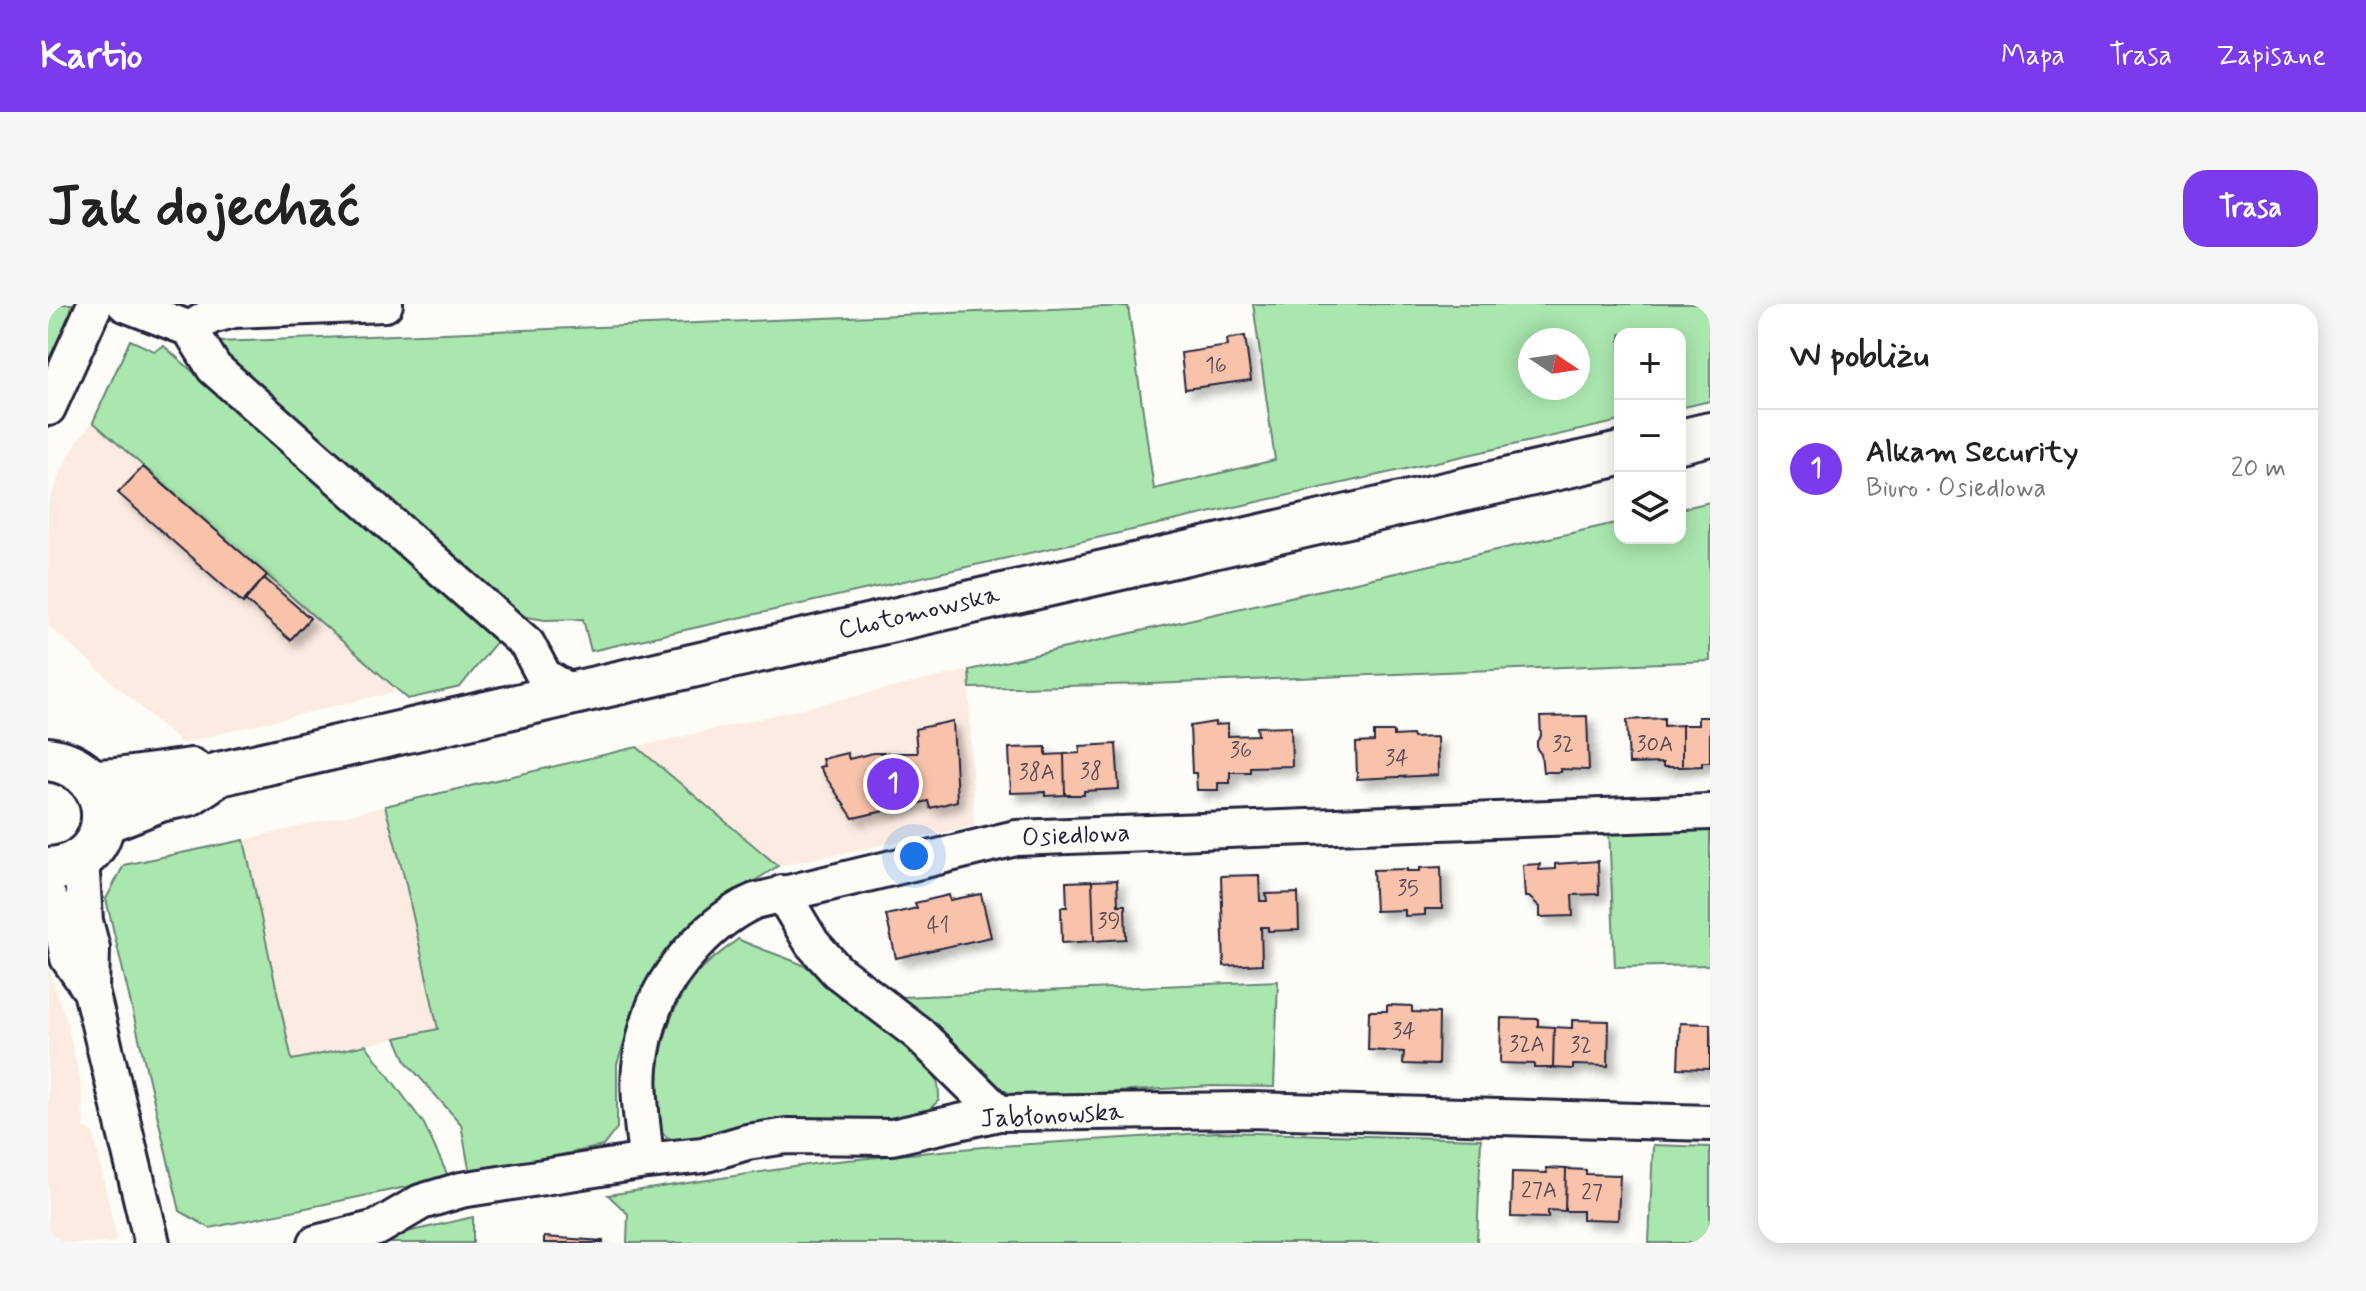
<!DOCTYPE html>
<html lang="pl">
<meta charset="utf-8">
<style>
body{margin:0;font-family:Mynerve,sans-serif;background:#f6f6f6;color:#222}
.controls{position:absolute;right:24px;top:24px;display:grid;overflow:hidden;border-radius:16px;box-shadow:0 4px 20px #0003}
.controls button{width:72px;height:72px;display:grid;place-items:center;padding:0;border:0;border-bottom:2px solid #e0e0e0;background:#fff;color:#222;font:40px sans-serif}
.compass{position:absolute;left:1470px;top:24px;width:72px;height:72px;border-radius:50%;background:#fff;box-shadow:0 4px 20px #0003;rotate:103deg}
.you{position:absolute;left:866px;top:552px;width:28px;height:28px;margin:-20px;border:6px solid #fff;border-radius:50%;background:#1a73e8;box-shadow:0 0 0 12px #1a73e833}
.badge{display:grid;place-items:center;width:52px;height:52px;border-radius:50%;background:#7c3aed;color:#fff;font-size:26px;font-weight:700}
.pin{position:absolute;translate:-50% -50%;border:4px solid #fff;box-shadow:0 2px 8px #0006}
.list{margin:0;padding:0;list-style:none}
h2{display:flex;justify-content:space-between;align-items:center;height:104px;margin:0;padding:0 32px;font-size:34px}
h2 small{font-size:26px;font-weight:400;color:#767676}
.list li{display:grid;grid-template-columns:52px 1fr auto;gap:24px;align-items:center;box-sizing:border-box;height:120px;padding:0 32px;border-top:2px solid #e0e0e0}
.list b{display:block;font-size:30px;white-space:nowrap}
.list p{margin:0;font-size:26px;white-space:nowrap;color:#767676}
.list em{font-size:26px;font-style:normal;color:#767676}
.icon{flex:none;width:44px;height:44px;fill:none;stroke:currentColor;stroke-width:2;stroke-linecap:round;stroke-linejoin:round}
.map{position:relative;flex:none;width:1662px;height:939px;overflow:hidden;border-radius:24px}
header{display:flex;align-items:center;gap:48px;box-sizing:border-box;height:112px;padding:0 40px;background:#7c3aed;color:#fff}
header strong{font-size:38px}
nav{display:flex;gap:44px;margin-inline-start:auto;font-size:28px}
.intro{display:flex;align-items:center;justify-content:space-between;box-sizing:border-box;height:192px;padding:0 48px}
h1{margin:0;font-size:56px}
.button{padding:20px 36px;border-radius:24px;background:#7c3aed;color:#fff;font-size:28px;font-weight:700}
main{display:flex;gap:48px;padding:0 48px}
aside{flex:1;background:#fff;border-radius:24px;box-shadow:0 4px 20px #0003}
.map>svg:first-child{display:block}
</style>
<header>
<strong>Kartio</strong>
<nav><a>Mapa</a><a>Trasa</a><a>Zapisane</a></nav>
</header>
<div class="intro"><h1>Jak dojechać</h1><a class="button">Trasa</a></div>
<main>
<div class="map">
<svg width="1662" height="939" viewBox="0 0 1662 939">
<defs>
<filter id="shadow"><feDropShadow dx="7" dy="7" stdDeviation="4" flood-color="#0004"/></filter>
</defs>
<rect width="100%" height="100%" fill="#fdfcf7"/>
<filter id="ink" filterUnits="userSpaceOnUse"><feTurbulence type="fractalNoise" baseFrequency=".0125" numOctaves="2"/><feDisplacementMap in="SourceGraphic" scale="16" xChannelSelector="R" yChannelSelector="G"/><feConvolveMatrix kernelMatrix="1 2 1 2 8 2 1 2 1" color-interpolation-filters="sRGB"/></filter>
<g filter="url(#ink)">
<!-- built -->
<path fill="#fcebe0" d="M45 118 181 238 349 387 133 439 0 321V202L11 171 30 136Z
M921 366 926 522 730 562 589 443Z
M337 502 357 576 390 726 244 756 196 536Z
M0 665 19 718 33 781 36 823 45 828 68 932 66 939H0Z"/>
<!-- green -->
<path fill="#aae7af" stroke="#668475" stroke-width="2" fill-rule="evenodd" d="M0 0H24L22 12 0 64Z
M1205 0H1662V97L1632 104V30H1572V117L543 347 535 315 497 316 467 311 177 56 170 38 1080 2 1106 185 1227 156ZM1482 36H1530V84H1482Z
M82 36 106 47 116 42 448 338 412 383 360 395 45 118Z
M1662 198V357L1103 380 922 384 921 366 1572 218V234H1632V205Z
M589 443 730 562 659 607 621 645 589 699 569 760V824L555 842 422 870 413 820 359 759 348 734 390 725 357 576 337 502Z
M1662 521V661L1567 663 1561 524Z
M196 536 244 756 318 741 376 820 401 874 162 924 132 907 58 595 76 561Z
M690 635C712 646 737 652 759 663 788 679 870 743 887 771 891 779 891 787 891 796L879 808 858 817 641 842 619 833 606 820C608 766 613 716 647 672 658 658 676 647 690 635Z
M1230 677 1226 783 1164 782 1034 790 976 797 931 773 856 707 853 693Z
M1170 828 1433 835 1429 939H579L580 910 560 891 779 858 935 843Z
M1605 841 1662 843V939H1601Z
M425 913V939H340L355 929Z"/>
<!-- building -->
<path fill="#f8c3aa" stroke="#22223b" stroke-width="2" filter="url(#shadow)" d="M1197 32 1203 76 1137 85 1133 49 1180 42 1179 35Z
M95 163 219 271 195 299 70 189Z
M216 274 262 314 242 336 197 296Z
M1539 412 1541 466 1512 465 1513 468H1495L1493 450 1489 445V437L1493 432 1492 413Z
M1650 413H1662V458H1654V462L1634 463V421H1650Z
M1616 414V422L1634 421V463H1615V459L1581 460 1579 416Z
M905 417 909 497 882 504 880 497 805 514 771 463 776 462 774 455 799 449 801 455 825 449H869L867 425Z
M1167 418V421L1180 420V432L1210 431 1209 423 1243 422 1244 462 1202 463V468H1182V479H1170V486H1149L1148 469H1144L1142 422Z
M1326 428H1346V432L1364 431 1365 434 1389 433 1390 471 1309 475 1308 439 1326 438Z
M1068 440 1071 485 1036 487V491H1017L1016 450 1032 449V442Z
M998 443V451L1016 450 1017 491 997 492V488L963 489 961 444Z
M1550 557 1551 590 1524 591 1525 612 1492 613V603L1481 593H1477L1475 561 1492 560 1491 566 1507 565V560Z
M1393 563 1394 605H1377V611L1357 612V606L1327 607 1325 566 1359 565V567H1372V564Z
M1211 571 1212 597H1219L1218 590 1250 589 1251 626 1220 627V623H1213L1214 660 1176 662 1173 572Z
M1069 576 1070 601H1077L1078 635 1046 637 1044 577Z
M1044 577 1046 637 1014 639 1013 603H1019L1018 578Z
M933 590 943 633 848 654 838 611 869 604 867 599 901 591 902 596Z
M1339 701 1364 702V708L1391 709 1390 761 1355 760 1356 748 1320 746 1321 707H1339Z
M1453 714 1490 715V722L1506 723 1505 764H1486V760L1452 759Z
M1524 716 1561 717 1560 762 1525 761V765L1505 764 1506 723 1524 724Z
M1632 719 1662 720V765L1630 764Z
M1498 864 1518 865 1517 907 1500 906V914L1463 913 1464 868 1499 869Z
M1518 865 1538 866V870L1572 871 1570 916 1534 915V907H1517Z
M496 933 555 937V939H496Z"/>
<g fill="none" stroke-linecap="round" stroke-linejoin="round">
<defs>
<path id="minor" d="M77 0 142 25 166 64 479 340 496 372 523 388
M142 25 163 12 186 6 337 0
M0 104 47 0
M33 555 37 617 44 644 43 687 104 939
M734 589 764 639 789 667 871 730 951 809
M0 592 14 624 20 654 43 687
M598 857C596 827 589 793 592 763 594 744 599 721 606 703 623 661 666 615 707 597L968 534 1662 508
M268 939 329 924 373 898 413 886 598 857 655 851 699 838 739 832 844 833 951 809 1202 806 1662 819"/>
<path id="tertiary" d="M1632 137 1662 130
M0 455C76 465 71 563 0 565
M45 477 68 476 143 466
M55 518 112 496 141 490 171 470 1572 150"/>
</defs>
<!-- minor casing -->
<use href="#minor" stroke="#22223b" stroke-width="40"/>
<!-- tertiary casing -->
<use href="#tertiary" stroke="#22223b" stroke-width="48"/>
<!-- minor -->
<use href="#minor" stroke="#fdfcf7" stroke-width="34"/>
<!-- tertiary -->
<use href="#tertiary" stroke="#fdfcf7" stroke-width="42"/>
</g>
</g>
<g text-anchor="middle" dominant-baseline="central" stroke-width="6" stroke-linejoin="round" paint-order="stroke">
<!-- number labels -->
<g font-size="22" fill="#584a57">
<text x="1168" y="62">16</text>
<text x="1515" y="441">32</text>
<text x="1607" y="441">30A</text>
<text x="1193" y="447">36</text>
<text x="1349" y="455">34</text>
<text x="1043" y="468">38</text>
<text x="989" y="469">38A</text>
<text x="1360" y="585">35</text>
<text x="1061" y="618">39</text>
<text x="890" y="622">41</text>
<text x="1356" y="728">34</text>
<text x="1479" y="741">32A</text>
<text x="1533" y="742">32</text>
<text x="1491" y="887">27A</text>
<text x="1544" y="889">27</text>
</g>
<!-- street labels -->
<g font-size="26" fill="#22223b" stroke="#fdfcf7">
<text transform="translate(871 309) rotate(-13)">Chotomowska</text>
<text transform="translate(1028 532) rotate(-3)">Osiedlowa</text>
<text transform="translate(1004 812) rotate(-3)">Jabłonowska</text>
</g>
</g>
</svg>
<div class="controls">
<button>+</button>
<button>−</button>
<button><svg class="icon" aria-label="layers" viewBox="0 0 24 24"><path d="M12 4l9 5-9 5-9-5zM3 14l9 5 9-5"/></svg></button>
</div>
<svg class="compass" viewBox="-18 -18 36 36"><path d="M0-13l5 13h-10z" fill="#e53935"/><path d="M0 13l5-13h-10z" fill="#767676"/></svg>
<div class="you"></div>
<div class="pin badge" style="left:845px;top:480px">1</div>
</div>
<aside>
<h2>W pobliżu<small></small></h2>
<ul class="list">
<li><span class="badge">1</span><div><b>Alkam Security</b><p>Biuro · Osiedlowa</p></div><em>20 m</em></li>
</ul>
</aside>
</main>
